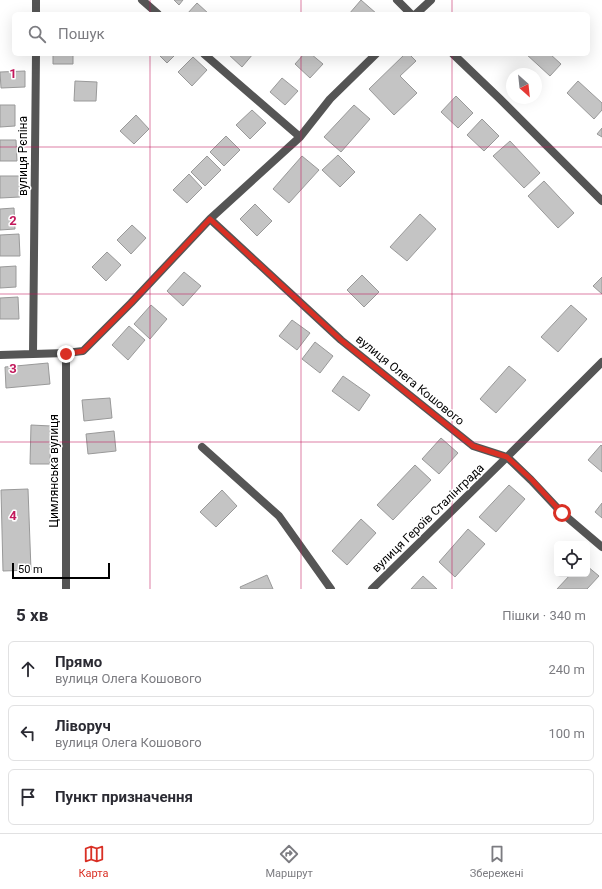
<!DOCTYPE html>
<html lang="uk">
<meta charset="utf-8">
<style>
body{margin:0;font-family:Roboto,sans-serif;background:#f7f7f7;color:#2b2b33}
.controls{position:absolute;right:12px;bottom:12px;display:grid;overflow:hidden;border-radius:6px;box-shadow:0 4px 16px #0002}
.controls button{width:36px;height:36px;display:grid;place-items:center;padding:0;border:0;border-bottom:1px solid #e1e1e2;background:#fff;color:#2b2b33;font:20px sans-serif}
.compass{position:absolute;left:506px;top:68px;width:36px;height:36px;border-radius:50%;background:#fff;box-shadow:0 4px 16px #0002;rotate:153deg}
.scale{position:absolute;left:12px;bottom:10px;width:98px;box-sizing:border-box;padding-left:4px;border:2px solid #000;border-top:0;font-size:11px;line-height:14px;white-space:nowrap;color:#000;-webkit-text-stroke:3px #fff;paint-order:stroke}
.stop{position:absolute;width:12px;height:12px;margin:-9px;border:3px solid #d93025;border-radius:50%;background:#fff}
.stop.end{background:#d93025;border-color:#fff;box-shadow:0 1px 4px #0008}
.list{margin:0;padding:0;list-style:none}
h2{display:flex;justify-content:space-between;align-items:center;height:52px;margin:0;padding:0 16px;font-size:17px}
h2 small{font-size:13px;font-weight:400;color:#7c7c81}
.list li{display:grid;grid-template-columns:26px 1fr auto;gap:12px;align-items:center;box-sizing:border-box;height:56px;margin:0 8px 8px;padding:0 8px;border:1px solid #e1e1e2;border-radius:6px}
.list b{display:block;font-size:15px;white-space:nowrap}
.list p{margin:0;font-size:13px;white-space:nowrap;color:#7c7c81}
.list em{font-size:13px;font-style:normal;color:#7c7c81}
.icon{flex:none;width:22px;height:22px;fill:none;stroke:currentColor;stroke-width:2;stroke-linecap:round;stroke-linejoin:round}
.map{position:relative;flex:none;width:602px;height:589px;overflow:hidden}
.search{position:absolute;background:#fff;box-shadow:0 4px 16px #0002;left:12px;right:12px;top:12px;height:44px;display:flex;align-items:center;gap:10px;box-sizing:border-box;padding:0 14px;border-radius:6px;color:#7c7c81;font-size:15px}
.sheet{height:244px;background:#fff}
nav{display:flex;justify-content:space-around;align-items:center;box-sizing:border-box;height:56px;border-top:1px solid #e1e1e2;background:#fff;font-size:11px;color:#7c7c81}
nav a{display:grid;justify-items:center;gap:2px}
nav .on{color:#d93025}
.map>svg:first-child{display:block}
</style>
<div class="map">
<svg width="602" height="589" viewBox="0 0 602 589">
<rect width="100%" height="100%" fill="#fff"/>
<!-- building -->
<path fill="#c4c4c4" stroke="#999" d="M174 0H183L179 5Z
M361 0 377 14H349Z
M197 3 209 14H187Z
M53 54H73V64H53Z
M158 54H176L167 63Z
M228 54H253L242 67Z
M304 54H311L323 64 310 78 295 64Z
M405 54H409L416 61 400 76 417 93 394 115 369 89Z
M526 54H550L561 64 550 76Z
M193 57 207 70 192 86 178 72Z
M25 71V87L1 88 0 72Z
M282 78 298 91 285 105 270 92Z
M75 81 97 82 96 101H74Z
M578 81 602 103V110L594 119 567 93Z
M456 96 473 113 458 128 441 112Z
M0 105H15V126L0 127Z
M354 105 370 119 341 152 324 137Z
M252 110 266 123 250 139 236 125Z
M136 115 149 129 134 144 120 131Z
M482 119 499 136 484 151 467 135Z
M602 128V137L597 134Z
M226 136 240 150 224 166 210 152Z
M0 140H16L17 161H0Z
M510 141 540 173 524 188 493 156Z
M338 155 355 172 340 187 322 170Z
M207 156 221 170 205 186 191 172Z
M302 156 319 170 289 203 273 189Z
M189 174 202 188 187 203 173 190Z
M0 176H20V197L0 198Z
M544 181 574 213 558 228 528 196Z
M255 204 272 221 257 236 240 219Z
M14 208 15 229 0 230V209Z
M420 214 436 229 407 261 390 247Z
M132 225 146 238 131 254 117 240Z
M19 234 20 256H0V235Z
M107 252 121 265 106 281 92 267Z
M16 266V287L0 288V267Z
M184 272 201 286 183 306 167 291Z
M362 275 379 292 364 307 347 290Z
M602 277V294L593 286Z
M18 297 19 319H0V298Z
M151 305 167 319 150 339 134 324Z
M571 305 587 319 558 352 541 337Z
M292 320 310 333 297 350 279 336Z
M129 326 145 340 128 360 112 345Z
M315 342 333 356 320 373 302 359Z
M48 363 50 384 6 388 5 367Z
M509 366 526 380 496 413 480 399Z
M343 376 370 395 359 411 332 391Z
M110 398 112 418 84 421 82 400Z
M31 425 51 426 50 464H30Z
M114 431 116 451 88 454 86 434Z
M441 438 458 453 439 474 422 459Z
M601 445 602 446V472L588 460Z
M415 465 431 480 393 520 377 505Z
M509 485 525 499 496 532 479 517Z
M28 489 31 570 3 571 1 490Z
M222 490 237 506 216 527 200 512Z
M602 503V518L595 512Z
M361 519 376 533 347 565 332 551Z
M468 529 485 544 455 577 439 562Z
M587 566 599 576 587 589H557L571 574H587Z
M267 575 273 589H241L240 587Z
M423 576 437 589H411Z"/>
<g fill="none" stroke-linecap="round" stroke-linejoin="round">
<!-- street -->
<path stroke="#555" stroke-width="8" d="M142 0 158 14
M397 0 411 14
M36 14V0
M416 14 431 0
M204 54 300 137
M453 54 500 99 602 201
M210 219 341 340 473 446 507 457 531 480 562 513 602 547
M66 353V589
M33 354 36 54
M0 355 66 353 83 351 131 303 210 219 300 137 330 99 376 54
M202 447 279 516 331 589
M372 589 507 457 602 362"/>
</g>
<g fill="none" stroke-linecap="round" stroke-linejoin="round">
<!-- route -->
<path stroke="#d93025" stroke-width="5" d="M66 354 83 351 131 303 210 219 341 340 473 446 507 457 532 480 562 513"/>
</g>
<!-- grid -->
<path fill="none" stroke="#c2185b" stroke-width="1" stroke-opacity="0.55" d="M150 0V14M301 0V14M452 0V14M150 54V589M301 54V589M452 54V589M0 147H602M0 294H602M0 442H602"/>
<g text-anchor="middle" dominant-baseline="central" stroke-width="3" stroke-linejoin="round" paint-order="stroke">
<!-- street labels -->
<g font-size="12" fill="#000" stroke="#fff">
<text transform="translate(23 156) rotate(-90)">вулиця Рєпіна</text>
<text transform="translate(410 380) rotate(39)">вулиця Олега Кошового</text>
<text transform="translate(54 471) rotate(-90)">Цимлянська вулиця</text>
<text transform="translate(428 518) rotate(-44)">вулиця Героїв Сталінграда</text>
</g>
</g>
<g font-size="13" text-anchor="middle" font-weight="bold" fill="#c2185b" stroke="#fff" stroke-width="3" stroke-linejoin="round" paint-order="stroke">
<text x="13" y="78">1</text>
<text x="13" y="225">2</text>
<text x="13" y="373">3</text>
<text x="13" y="520">4</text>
</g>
</svg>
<div class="controls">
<button><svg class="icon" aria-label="locate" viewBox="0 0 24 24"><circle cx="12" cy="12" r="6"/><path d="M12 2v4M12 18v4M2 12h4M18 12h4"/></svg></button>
</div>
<svg class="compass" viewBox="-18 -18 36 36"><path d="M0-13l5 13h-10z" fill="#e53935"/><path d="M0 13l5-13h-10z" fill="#7c7c81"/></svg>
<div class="scale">50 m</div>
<div class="stop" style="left:562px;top:513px"></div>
<div class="stop end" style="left:66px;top:354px"></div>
<div class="search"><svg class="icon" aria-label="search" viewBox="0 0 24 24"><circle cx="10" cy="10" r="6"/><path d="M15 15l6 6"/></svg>Пошук</div>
</div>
<section class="sheet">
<h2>5 хв<small>Пішки · 340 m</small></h2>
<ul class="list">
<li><svg class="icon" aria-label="ahead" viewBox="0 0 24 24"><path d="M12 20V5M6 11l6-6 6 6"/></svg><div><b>Прямо</b><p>вулиця Олега Кошового</p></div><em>240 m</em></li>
<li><svg class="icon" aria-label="left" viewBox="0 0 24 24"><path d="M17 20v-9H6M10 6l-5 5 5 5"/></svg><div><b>Ліворуч</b><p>вулиця Олега Кошового</p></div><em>100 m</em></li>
<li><svg class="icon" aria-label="arrive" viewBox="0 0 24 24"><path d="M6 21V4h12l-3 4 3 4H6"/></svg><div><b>Пункт призначення</b></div></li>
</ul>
</section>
<nav>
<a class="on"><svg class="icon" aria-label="map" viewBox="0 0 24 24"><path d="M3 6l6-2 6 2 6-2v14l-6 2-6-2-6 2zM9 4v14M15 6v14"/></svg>Карта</a>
<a><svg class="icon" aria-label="directions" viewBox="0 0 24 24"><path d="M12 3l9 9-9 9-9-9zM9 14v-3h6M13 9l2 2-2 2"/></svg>Маршрут</a>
<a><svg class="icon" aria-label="saved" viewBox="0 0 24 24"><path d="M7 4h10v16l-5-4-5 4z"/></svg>Збережені</a>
</nav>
